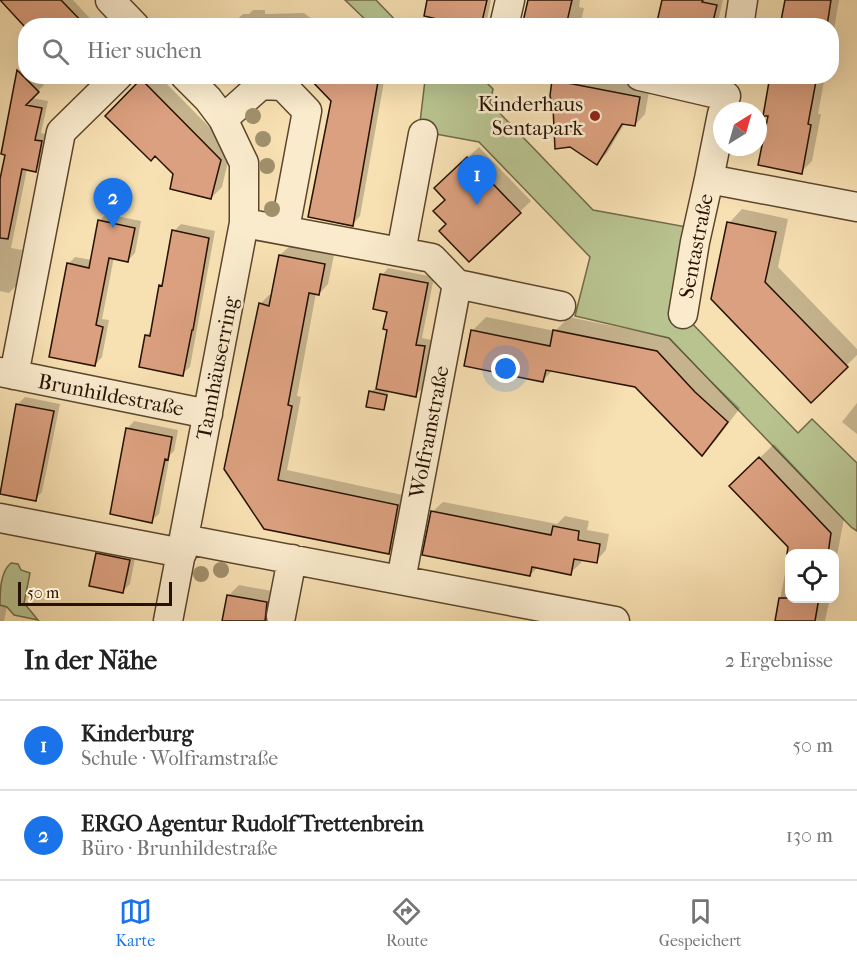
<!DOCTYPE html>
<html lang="de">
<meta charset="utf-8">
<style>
body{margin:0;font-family:"IM FELL French Canon",serif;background:#f2f2f2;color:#222}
.controls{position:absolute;right:18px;bottom:18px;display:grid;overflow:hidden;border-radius:12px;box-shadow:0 6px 24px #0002}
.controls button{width:54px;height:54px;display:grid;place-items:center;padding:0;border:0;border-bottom:2px solid #e0e0e0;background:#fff;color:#222;font:30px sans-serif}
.compass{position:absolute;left:713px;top:102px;width:54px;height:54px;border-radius:50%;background:#fff;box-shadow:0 6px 24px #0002;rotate:37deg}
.scale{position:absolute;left:18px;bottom:15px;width:154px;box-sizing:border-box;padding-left:6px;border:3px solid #271100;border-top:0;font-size:16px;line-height:21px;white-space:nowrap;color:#271100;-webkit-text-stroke:4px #faebcd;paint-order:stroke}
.you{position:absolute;left:506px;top:369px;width:21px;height:21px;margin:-15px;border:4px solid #fff;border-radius:50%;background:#1a73e8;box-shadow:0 0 0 9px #1a73e833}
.badge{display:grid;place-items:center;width:39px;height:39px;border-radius:50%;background:#1a73e8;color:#fff;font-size:20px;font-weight:700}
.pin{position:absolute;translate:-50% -50px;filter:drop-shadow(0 2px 3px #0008)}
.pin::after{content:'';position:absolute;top:32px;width:21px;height:18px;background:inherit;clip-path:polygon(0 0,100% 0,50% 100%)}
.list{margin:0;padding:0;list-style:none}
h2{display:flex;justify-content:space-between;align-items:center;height:78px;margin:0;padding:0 24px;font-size:26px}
h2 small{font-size:20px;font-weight:400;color:#767676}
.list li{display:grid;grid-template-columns:39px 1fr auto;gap:18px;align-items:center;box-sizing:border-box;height:90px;padding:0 24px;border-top:2px solid #e0e0e0}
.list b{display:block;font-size:22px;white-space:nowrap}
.list p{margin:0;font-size:20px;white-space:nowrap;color:#767676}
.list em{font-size:20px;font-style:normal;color:#767676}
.icon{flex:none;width:33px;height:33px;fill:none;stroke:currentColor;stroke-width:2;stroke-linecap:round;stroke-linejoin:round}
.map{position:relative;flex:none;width:857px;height:621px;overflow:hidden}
.search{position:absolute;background:#fff;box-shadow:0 6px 24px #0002;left:18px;right:18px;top:18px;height:66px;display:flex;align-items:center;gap:15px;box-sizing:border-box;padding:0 21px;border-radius:24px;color:#767676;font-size:22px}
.sheet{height:258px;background:#fff}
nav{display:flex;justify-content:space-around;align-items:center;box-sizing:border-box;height:84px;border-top:2px solid #e0e0e0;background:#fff;font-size:16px;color:#767676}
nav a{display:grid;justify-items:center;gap:3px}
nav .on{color:#1a73e8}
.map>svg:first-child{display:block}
</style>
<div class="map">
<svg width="857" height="621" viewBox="0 0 857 621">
<rect width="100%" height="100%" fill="#f7e0b2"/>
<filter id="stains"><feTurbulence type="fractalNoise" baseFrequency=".00333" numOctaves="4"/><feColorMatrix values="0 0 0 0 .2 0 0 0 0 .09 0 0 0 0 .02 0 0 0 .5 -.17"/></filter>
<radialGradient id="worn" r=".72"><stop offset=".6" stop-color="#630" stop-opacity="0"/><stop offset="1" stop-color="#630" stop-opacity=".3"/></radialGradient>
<!-- green -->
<path fill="#b8c390" stroke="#706a48" stroke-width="1.5" d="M345 0H376L400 25H371Z
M421 77H481L493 89 490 103 593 210 698 229 683 314 798 433 812 419 857 463V531L851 527 669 338 575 316 590 257 479 142 419 131 425 80Z
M11 563 18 564 21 570 30 573 24 603 38 620 14 615 7 607 0 605C0 592 0 572 11 563Z"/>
<!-- shadow -->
<path fill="#0003" d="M1 0H73L97 26H27Z
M429 0H491L487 20 481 26H474Z
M529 0H580L579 7 584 8 580 26H524Z
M663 0H723L717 26H658Z
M786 0H839L832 41V26H781Z
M253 10H265V14L304 13 321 26H230L243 14H249Z
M25 65 26 76H36L44 85 31 98 48 101 41 133 48 134 42 163 35 170 27 169 11 248 22 250 16 286 9 293 0 291V187L6 154 2 153 19 71Z
M79 76H91L85 82Z
M145 76H159L231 149 222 187 211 198 175 174 155 154 107 116Z
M223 76H233L228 81Z
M309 76H385L360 216 353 224 333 100Z
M558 76H598L650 86 645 114 635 125 625 123 607 153 597 163 554 81Z
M772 76H825L818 114H821L812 161 801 172 769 115Z
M479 147 531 201 469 260 448 224 447 199 436 188Z
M742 209 788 219 778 267 857 349V355L811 401 729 223Z
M106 214 141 221 135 253 128 260 114 257 102 319 109 320 102 357 95 365 68 264 75 257 92 260 99 221Z
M181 224 215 231 190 367 182 374 146 336 152 330 160 286 164 282 174 231Z
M290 246 334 255 328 284 319 294 316 293 297 396 301 397 287 470 407 496 398 543 389 553 265 528 260 304 269 295H273L280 255Z
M388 268 434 277 422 338 431 340 422 389 415 395 389 390 386 405 383 409 371 392 374 389 377 390 388 329 389 311 382 275Z
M486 317 555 331 569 317 670 338 708 378 740 408 716 440 702 454 636 386 553 370 543 380 472 331Z
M25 397 60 404 42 492 35 499 0 493 18 404Z
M857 403V434L842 422Z
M134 421 178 430 174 451 170 455 159 514 151 521 127 429Z
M774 444 844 519 834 571V554H790V598H830L825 621H776L790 547 731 486Z
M443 502 557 524 565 516 589 521 587 530 609 534 606 550 596 561 582 559 581 563 570 573 538 567 530 575 432 512Z
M104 547 136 553 130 584 123 591 97 554Z
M239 585 277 592 272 621H224L229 595Z
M0 605 7 607 4 621H0Z"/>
<!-- building -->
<path fill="#dba07f" stroke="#271100" stroke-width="1.5" d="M0 0H61L86 26H24Z
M427 0H487L481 26H467L424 16Z
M528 0H572L566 26H522Z
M662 0H703L702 2 717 5 712 26H656Z
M785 0H831L827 26H780Z
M17 70 39 92 26 105 42 108 35 140 42 141 36 172 22 169 8 239 0 238V179L5 155 1 154Z
M307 76H379L353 226 308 217 331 101Z
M770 76H817L808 124 811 125 802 174 758 165 768 116H763Z
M141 79 221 160 211 199 170 189 173 174 155 156 151 161 105 116Z
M552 80 640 97 635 126 622 124 597 165 570 147 555 149 553 107 550 96Z
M467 157 521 213 469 262 439 231 446 224 433 211 445 200 434 188Z
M98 220 135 228 128 262 109 258 96 325 103 327 95 366 49 357 67 263 89 268Z
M727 222 776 232 765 282 848 367 811 403 711 299Z
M172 230 209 238 193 330H192L183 376 139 367 145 335 150 336 159 285 162 286Z
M279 255 325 264 319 295 309 293 288 405 292 406 278 480 398 505 389 554 264 529 224 469 259 303 269 306Z
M380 274 428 283 416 345 425 346 416 397 376 389 387 330 383 329 387 312 373 309Z
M471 330 550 346 553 330 657 351 695 392 728 422 702 456 635 387 546 370 543 382 464 366Z
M369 391 387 395 384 410 366 407Z
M16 404 54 411 36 501 0 494Z
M126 428 172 437 168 460 165 459 152 523 110 514Z
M759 457 831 533 828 554H787L788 547 729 486Z
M431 511 551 535 553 526 579 531 578 540 600 544 597 563 574 559 571 575 532 567 530 576 422 555Z
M96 553 130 560 123 593 89 586Z
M227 595 267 602 265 621H222Z
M779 598H819L815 621H775Z"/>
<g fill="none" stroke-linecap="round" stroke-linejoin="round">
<defs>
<path id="minor" d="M110 0 135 26
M504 26 510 0
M739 26 743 0
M640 76 726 96
M722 114 709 179 857 207
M223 119 261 85 283 86 307 111 285 229
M244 223 432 258 457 284 561 306
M401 252 423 134
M683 314 695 242 709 179
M0 372 208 414
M14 375 61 132 118 76
M0 518 182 553
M184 539 615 621
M401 580 457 284
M281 616 292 559
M168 621 244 223V163L223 119 208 99 185 76"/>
</defs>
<!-- minor casing -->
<use href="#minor" stroke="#5b452c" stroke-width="31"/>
<!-- minor -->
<use href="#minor" stroke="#faebcd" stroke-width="28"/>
</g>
<!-- trees -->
<g fill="#a1906c">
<circle cx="253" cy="116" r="8"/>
<circle cx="263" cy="139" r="8"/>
<circle cx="267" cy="166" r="8"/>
<circle cx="272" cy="209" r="8"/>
<circle cx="221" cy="570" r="8"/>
<circle cx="201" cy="574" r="8"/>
</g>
<!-- markers -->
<circle fill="#8f2418" stroke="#faebcd" stroke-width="2" cx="595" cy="116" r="6"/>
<g text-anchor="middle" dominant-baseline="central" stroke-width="5" stroke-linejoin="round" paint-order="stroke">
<!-- poi labels -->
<g font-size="21" fill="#271100" stroke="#faebcd" text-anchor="end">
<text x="583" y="104">Kinderhaus<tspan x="583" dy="24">Sentapark</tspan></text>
</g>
<!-- street labels -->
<g font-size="21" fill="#271100" stroke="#faebcd">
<text transform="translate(696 246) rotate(-79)">Sentastraße</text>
<text transform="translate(217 368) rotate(-79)">Tannhäuserring</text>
<text transform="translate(111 395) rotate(11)">Brunhildestraße</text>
<text transform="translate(429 432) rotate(-79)">Wolframstraße</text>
</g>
</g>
<rect width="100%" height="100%" filter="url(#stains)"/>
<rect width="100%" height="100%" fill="url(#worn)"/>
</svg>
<div class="controls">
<button><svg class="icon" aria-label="locate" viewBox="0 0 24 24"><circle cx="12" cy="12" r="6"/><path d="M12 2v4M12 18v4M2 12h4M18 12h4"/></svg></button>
</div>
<svg class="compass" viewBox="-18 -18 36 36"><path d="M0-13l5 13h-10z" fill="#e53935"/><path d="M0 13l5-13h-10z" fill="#767676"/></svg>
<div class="scale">50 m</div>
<div class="you"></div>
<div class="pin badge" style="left:477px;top:205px">1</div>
<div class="pin badge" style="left:113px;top:228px">2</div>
<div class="search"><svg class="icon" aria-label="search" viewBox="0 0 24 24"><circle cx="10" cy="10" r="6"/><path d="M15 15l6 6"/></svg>Hier suchen</div>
</div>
<section class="sheet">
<h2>In der Nähe<small>2 Ergebnisse</small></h2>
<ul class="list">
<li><span class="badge">1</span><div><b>Kinderburg</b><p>Schule · Wolframstraße</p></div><em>50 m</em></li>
<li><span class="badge">2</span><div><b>ERGO Agentur Rudolf Trettenbrein</b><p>Büro · Brunhildestraße</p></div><em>130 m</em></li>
</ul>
</section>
<nav>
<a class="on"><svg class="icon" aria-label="map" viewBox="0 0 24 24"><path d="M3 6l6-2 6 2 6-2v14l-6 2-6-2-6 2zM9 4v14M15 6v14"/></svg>Karte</a>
<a><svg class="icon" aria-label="directions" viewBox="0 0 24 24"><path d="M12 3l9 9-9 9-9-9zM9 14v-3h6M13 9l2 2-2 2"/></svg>Route</a>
<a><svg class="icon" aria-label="saved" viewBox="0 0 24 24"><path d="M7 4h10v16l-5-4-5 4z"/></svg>Gespeichert</a>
</nav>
